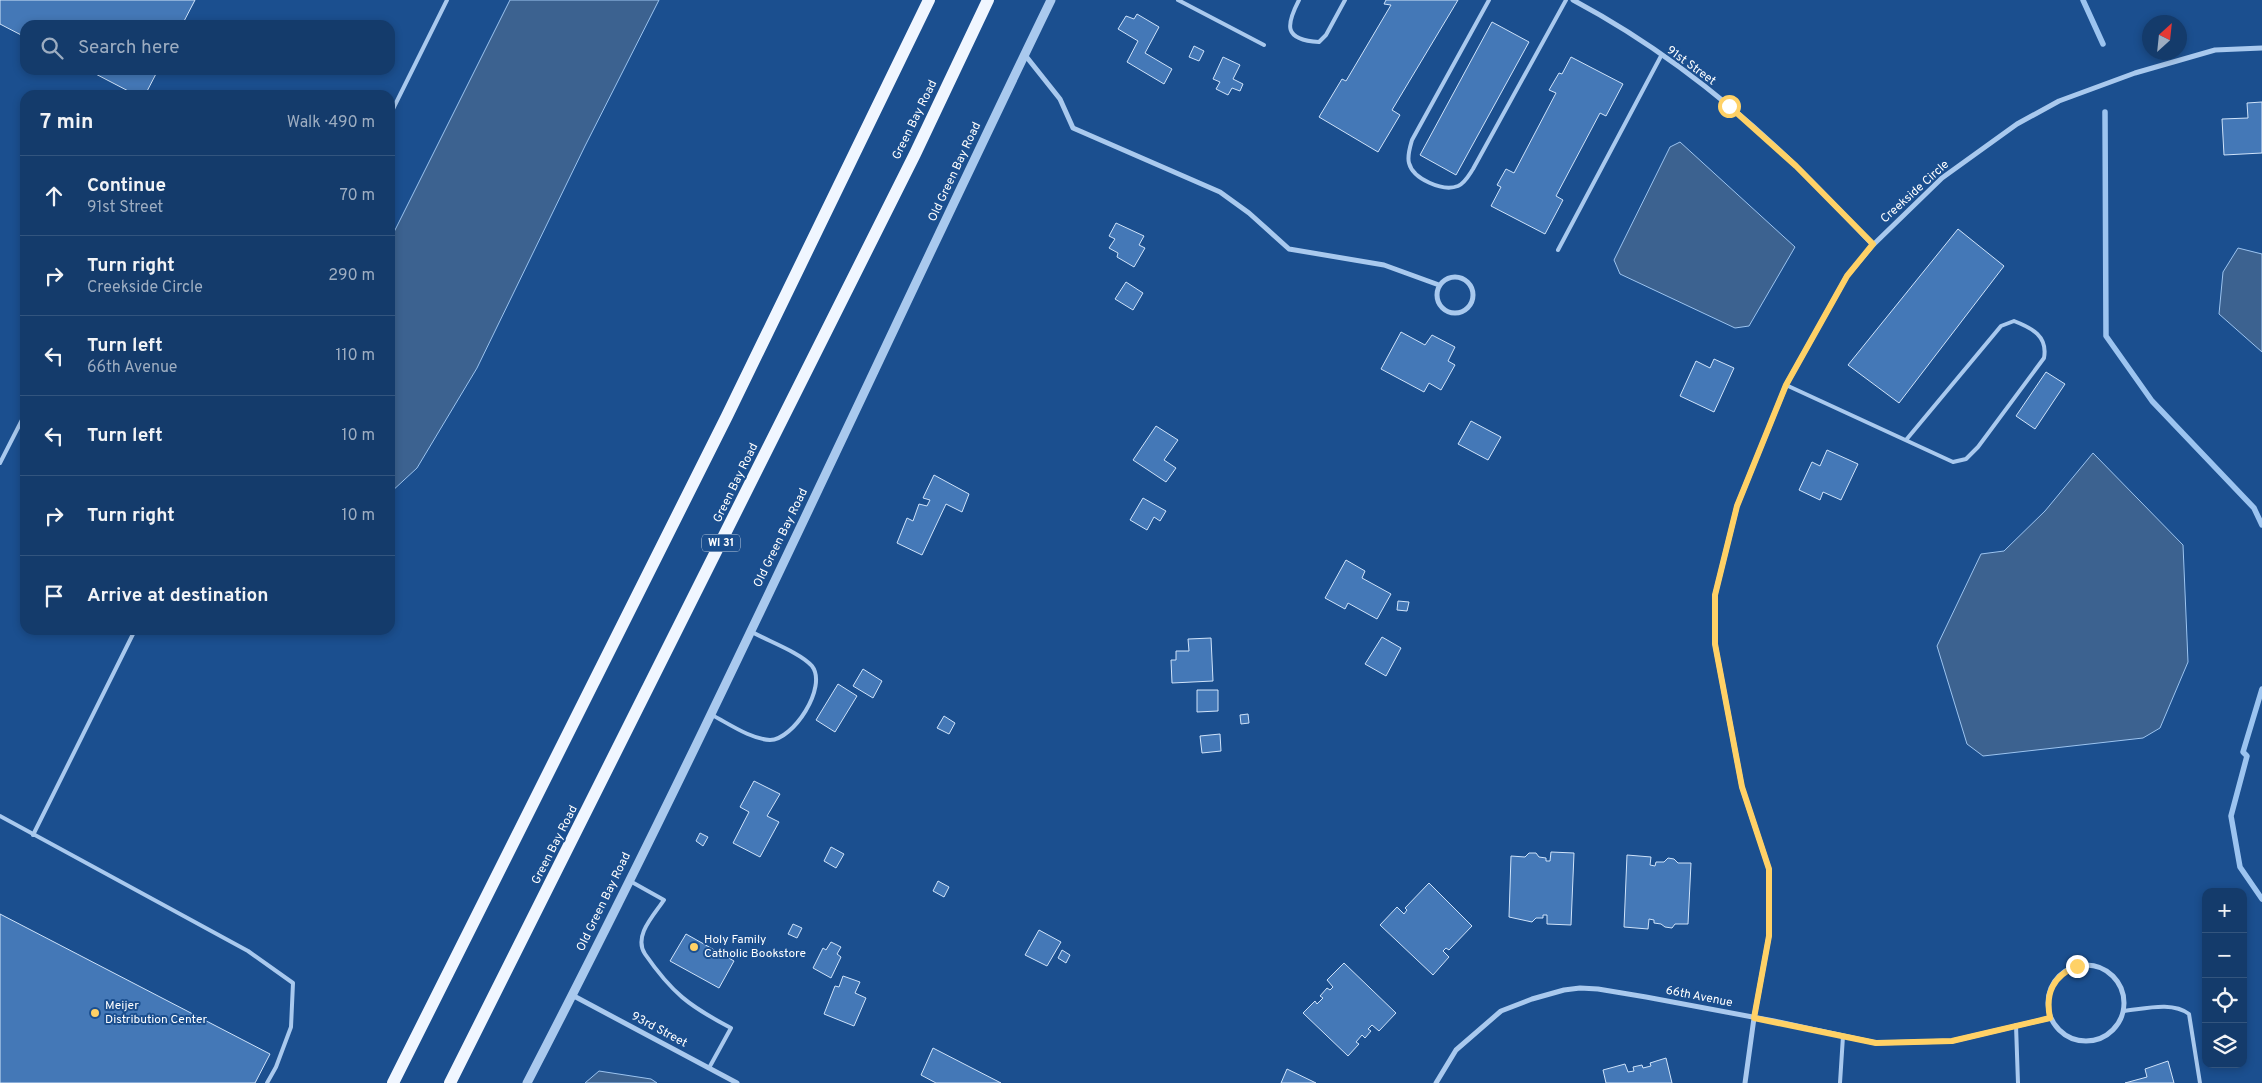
<!DOCTYPE html>
<meta charset="utf-8">
<style>
body{margin:0;font-family:Overpass,sans-serif;background:#1d4271;color:#f1f3f6}
.controls{position:absolute;right:15px;bottom:15px;display:grid;overflow:hidden;border-radius:10px;box-shadow:0 2px 8px #0003}
.controls button{width:45px;height:45px;display:grid;place-items:center;padding:0;border:0;border-bottom:1px solid #33557e;background:#143b6b;color:#f1f3f6;font:25px sans-serif}
.compass{position:absolute;left:2142px;top:15px;width:45px;height:45px;border-radius:50%;background:#143b6b;box-shadow:0 2px 8px #0003;rotate:27deg}
.stop{position:absolute;width:15px;height:15px;margin:-11px;border:4px solid #ffd166;border-radius:50%;background:#fff}
.stop.end{background:#ffd166;border-color:#fff;box-shadow:0 1px 5px #0008}
.list{margin:0;padding:0;list-style:none}
h2{display:flex;justify-content:space-between;align-items:center;height:65px;margin:0;padding:0 20px;font-size:21px}
h2 small{font-size:16px;font-weight:400;color:#9dadc1}
.list li{display:grid;grid-template-columns:32px 1fr auto;gap:15px;align-items:center;box-sizing:border-box;height:80px;padding:0 20px;border-top:1px solid #33557e}
.list b{display:block;font-size:19px;white-space:nowrap}
.list p{margin:0;font-size:16px;white-space:nowrap;color:#9dadc1}
.list em{font-size:16px;font-style:normal;color:#9dadc1}
.icon{flex:none;width:28px;height:28px;fill:none;stroke:currentColor;stroke-width:2;stroke-linecap:round;stroke-linejoin:round}
.map{position:relative;flex:none;width:2262px;height:1083px;overflow:hidden}
.search{position:absolute;background:#143b6b;box-shadow:0 2px 8px #0003;left:20px;top:20px;width:375px;height:55px;display:flex;align-items:center;gap:12px;box-sizing:border-box;padding:0 18px;border-radius:15px;color:#9dadc1;font-size:19px}
.panel{position:absolute;background:#143b6b;box-shadow:0 2px 8px #0003;left:20px;top:90px;width:375px;height:545px;border-radius:15px}
.map>svg:first-child{display:block}
</style>
<div class="map">
<svg width="2262" height="1083" viewBox="0 0 2262 1083">
<rect width="100%" height="100%" fill="#1b4f8f"/>
<!-- water -->
<path fill="#3c6290" stroke="#9cc4f0" d="M510 0H659L585 146 477 368 417 468 390 493V240Z
M1680 142 1795 247 1749 326 1735 328 1620 274 1614 260 1670 147Z
M2238 248 2262 254V352L2219 314 2223 272Z
M2093 453 2183 545 2188 662 2160 728 2143 738 1983 756 1967 744 1937 646 1981 554 2004 551 2045 511Z
M599 1071 651 1079 657 1083H585Z"/>
<g fill="none" stroke-linecap="round" stroke-linejoin="round">
<!-- stream -->
<path stroke="#9cc4f0" stroke-width="5.5" d="M2083 0 2103 44
M2105 112 2106 336 2152 401 2254 508 2262 525
M2262 689 2243 752 2247 756 2231 816 2240 867 2262 899"/>
</g>
<!-- building -->
<path fill="#4478b7" stroke="#cfe3fa" d="M0 0H195L182 25H25V37L0 24Z
M1386 0H1458L1392 110 1400 115 1378 152 1319 117 1342 79 1346 81 1391 5 1384 4Z
M1137 14 1159 27 1145 53 1172 69 1164 84 1127 62 1138 41 1118 29 1126 16 1134 19Z
M1492 22 1529 42 1456 175 1420 155Z
M1194 46 1204 51 1199 61 1189 57Z
M1223 57 1240 65 1233 79 1243 84 1240 91 1232 88 1228 95 1216 89 1220 82 1213 79Z
M1571 57 1623 84 1606 116 1600 113 1556 196 1563 200 1545 234 1491 206 1501 187 1497 185 1506 169 1514 173 1556 93 1549 90 1559 73 1562 74Z
M88 70H158L145 95H136Z
M2262 102V153L2224 155 2222 119 2248 118 2247 103Z
M1116 223 1144 236 1139 245 1145 248 1134 267 1117 257 1118 253 1109 248 1115 239 1109 236Z
M1958 229 2004 266 1899 403 1848 365Z
M1126 282 1143 293 1133 310 1115 299Z
M1401 332 1425 345 1432 335 1455 347 1448 361 1455 365 1441 390 1429 383 1424 392 1381 369Z
M1714 359 1734 368 1714 412 1680 396 1696 361 1710 368Z
M2046 372 2065 384 2035 429 2016 416Z
M1471 421 1501 437 1488 460 1458 444Z
M1156 426 1178 440 1164 460 1176 468 1166 482 1133 460Z
M1827 450 1858 464 1841 500 1823 492 1820 500 1799 490 1812 462 1820 466Z
M934 475 969 494 962 512 946 504 922 555 897 543 907 518 913 521 919 504 927 506 930 500 923 498Z
M1143 498 1166 511 1160 521 1154 517 1147 530 1130 520Z
M1346 560 1365 571 1362 578 1391 594 1377 619 1348 603 1345 609 1325 598Z
M1398 601 1409 602 1407 611 1397 610Z
M1382 637 1401 648 1386 676 1365 664Z
M1211 638 1213 681 1172 683 1171 660H1176V651H1189L1188 639Z
M863 669 882 681 873 698 853 686Z
M838 684 857 696 835 732 816 720Z
M1197 690H1218V711L1197 712Z
M1248 714 1249 723 1241 724 1240 715Z
M944 716 955 723 949 734 937 728Z
M1220 734 1221 751 1202 753 1200 736Z
M754 781 780 794 767 816 779 822 760 857 733 843 749 812 740 807Z
M700 833 708 837 703 846 696 841Z
M831 847 844 854 836 868 824 861Z
M1551 852 1574 853 1571 925 1547 924V915H1543V918H1536L1532 922 1509 917 1511 856 1525 857 1529 853H1536L1539 857 1546 858V861H1550Z
M1627 855 1651 857 1650 865 1655 866 1656 862H1664L1668 858 1674 859 1678 863H1691L1688 924H1675L1672 928 1665 927 1661 924 1654 923V920L1649 919 1648 929 1624 927Z
M938 881 949 887 944 897 933 891Z
M1429 883 1472 926 1449 950 1446 948 1443 951 1449 957 1433 975 1380 925 1397 907 1404 914 1407 910 1405 908Z
M0 914 270 1054 255 1083H0Z
M793 924 802 928 797 938 788 934Z
M1039 930 1061 942 1047 966 1025 955Z
M686 934 734 961 719 988 670 961Z
M831 942 841 947 837 954 841 957 831 978 813 968 823 948 826 950Z
M1062 950 1070 955 1066 963 1058 958Z
M1344 963 1396 1013 1379 1031 1372 1025 1368 1029 1371 1031 1365 1038 1362 1035 1356 1042 1359 1044 1348 1056 1303 1013 1315 1001 1317 1004 1323 998 1320 996 1327 988 1330 990 1333 987 1327 980Z
M843 976 860 982 855 993 866 998 854 1026 824 1014 835 986 839 987Z
M933 1048 1001 1083H936L921 1075Z
M1666 1058 1672 1083H1606L1603 1070 1625 1064 1628 1072 1634 1071 1633 1067 1642 1065 1643 1068 1651 1066 1650 1063Z
M2168 1061 2174 1083H2125L2147 1077 2145 1069Z
M1287 1069 1316 1083H1281Z"/>
<g fill="none" stroke-linecap="round" stroke-linejoin="round">
<!-- service -->
<path stroke="#a9c9ee" stroke-width="4" d="M1178 0 1264 45
M1299 0C1286 25 1283 40 1319 42L1326 35 1345 0
M1489 0 1412 140C1410 147 1407 156 1409 163 1413 179 1443 192 1458 186 1465 183 1469 175 1473 169L1566 0
M390 115 447 0
M1558 250 1661 56
M1786 385 1953 462 1966 459 1978 447 2044 358C2048 336 2032 328 2014 321L2001 326 1906 440
M0 463 25 414
M710 714C728 723 750 739 770 740 793 740 828 687 812 666 801 653 768 641 752 632
M0 816 248 951 293 983 291 1027 276 1067 267 1083
M33 835 135 630
M630 881 664 900C654 915 633 936 645 954 672 993 689 1006 731 1028L709 1068
M2123 1011C2144 1009 2172 1001 2189 1014L2200 1083
M2016 1025 2018 1083
M1840 1083 1843 1036"/>
<!-- minor -->
<path stroke="#a9c9ee" stroke-width="5" d="M1573 0C1654 43 1730 102 1796 166 1822 191 1847 218 1873 245
M1025 55 1060 99 1073 128 1220 192 1249 213 1289 249 1384 265 1439 285
M1437 295a18 18 0 1 1 36 0a18 18 0 1 1-36 0Z
M2048 1003a38 38 0 1 1 76 0a38 38 0 1 1-76 0Z
M572 995 737 1083
M1436 1083 1456 1050 1501 1011 1532 999 1564 990 1580 988 1598 989 1646 997 1774 1021 1876 1043 1952 1041 2050 1018
M1745 1083 1754 1018 1769 936V869L1742 787 1715 644V595L1737 506 1786 385 1847 276 1873 245 1942 178 2017 124 2059 101 2135 73 2215 50 2262 48"/>
<!-- tertiary -->
<path stroke="#a9c9ee" stroke-width="9" d="M527 1083C712 727 876 361 1051 0"/>
<!-- primary -->
<path stroke="#f0f6ff" stroke-width="12" d="M393 1083 727 416 929 0
M450 1083 915 154 988 0"/>
</g>
<g fill="none" stroke-linecap="round" stroke-linejoin="round">
<!-- route -->
<path stroke="#ffd166" stroke-width="6" d="M1729 106 1796 166 1873 244 1847 276 1786 385 1737 506 1715 595V644L1742 787 1769 869V936L1754 1018 1876 1043 1952 1041 2050 1018C2045 993 2053 976 2077 966"/>
</g>
<!-- markers -->
<g fill="#ffd166" stroke="#1b4f8f" stroke-width="2">
<circle cx="694" cy="947" r="5"/>
<circle cx="95" cy="1013" r="5"/>
</g>
<g text-anchor="middle" dominant-baseline="central" stroke-width="4" stroke-linejoin="round" paint-order="stroke">
<!-- shield labels -->
<rect fill="#1b4f8f" stroke="#bbcadd" stroke-width="1" x="702" y="534.5" width="38" height="17" rx="4"/>
<g font-size="11" font-weight="bold" fill="#fff">
<text x="721" y="543">WI 31</text>
</g>
<!-- street labels -->
<g font-size="12" fill="#fff" stroke="#1b4f8f">
<text transform="translate(1691 66) rotate(36)">91st Street</text>
<text transform="translate(915 120) rotate(-64)">Green Bay Road</text>
<text transform="translate(955 172) rotate(-65)">Old Green Bay Road</text>
<text transform="translate(1915 192) rotate(-42)">Creekside Circle</text>
<text transform="translate(736 483) rotate(-64)">Green Bay Road</text>
<text transform="translate(781 538) rotate(-64)">Old Green Bay Road</text>
<text transform="translate(555 845) rotate(-63)">Green Bay Road</text>
<text transform="translate(604 902) rotate(-64)">Old Green Bay Road</text>
<text transform="translate(1699 997) rotate(11)">66th Avenue</text>
<text transform="translate(659 1030) rotate(28)">93rd Street</text>
</g>
<!-- poi labels -->
<g font-size="12" fill="#fff" stroke="#1b4f8f" text-anchor="start">
<text x="704" y="940">Holy Family<tspan x="704" dy="14">Catholic Bookstore</tspan></text>
<text x="105" y="1006">Meijer<tspan x="105" dy="14">Distribution Center</tspan></text>
</g>
</g>
</svg>
<div class="controls">
<button>+</button>
<button>−</button>
<button><svg class="icon" aria-label="locate" viewBox="0 0 24 24"><circle cx="12" cy="12" r="6"/><path d="M12 2v4M12 18v4M2 12h4M18 12h4"/></svg></button>
<button><svg class="icon" aria-label="layers" viewBox="0 0 24 24"><path d="M12 4l9 5-9 5-9-5zM3 14l9 5 9-5"/></svg></button>
</div>
<svg class="compass" viewBox="-18 -18 36 36"><path d="M0-13l5 13h-10z" fill="#e53935"/><path d="M0 13l5-13h-10z" fill="#9dadc1"/></svg>
<div class="stop" style="left:1729px;top:106px"></div>
<div class="stop end" style="left:2077px;top:966px"></div>
<div class="search"><svg class="icon" aria-label="search" viewBox="0 0 24 24"><circle cx="10" cy="10" r="6"/><path d="M15 15l6 6"/></svg>Search here</div>
<section class="panel">
<h2>7 min<small>Walk · 490 m</small></h2>
<ul class="list">
<li><svg class="icon" aria-label="ahead" viewBox="0 0 24 24"><path d="M12 20V5M6 11l6-6 6 6"/></svg><div><b>Continue</b><p>91st Street</p></div><em>70 m</em></li>
<li><svg class="icon" aria-label="right" viewBox="0 0 24 24"><path d="M7 20v-9h11M14 6l5 5-5 5"/></svg><div><b>Turn right</b><p>Creekside Circle</p></div><em>290 m</em></li>
<li><svg class="icon" aria-label="left" viewBox="0 0 24 24"><path d="M17 20v-9H6M10 6l-5 5 5 5"/></svg><div><b>Turn left</b><p>66th Avenue</p></div><em>110 m</em></li>
<li><svg class="icon" aria-label="left" viewBox="0 0 24 24"><path d="M17 20v-9H6M10 6l-5 5 5 5"/></svg><div><b>Turn left</b></div><em>10 m</em></li>
<li><svg class="icon" aria-label="right" viewBox="0 0 24 24"><path d="M7 20v-9h11M14 6l5 5-5 5"/></svg><div><b>Turn right</b></div><em>10 m</em></li>
<li><svg class="icon" aria-label="arrive" viewBox="0 0 24 24"><path d="M6 21V4h12l-3 4 3 4H6"/></svg><div><b>Arrive at destination</b></div></li>
</ul>
</section>
</div>
